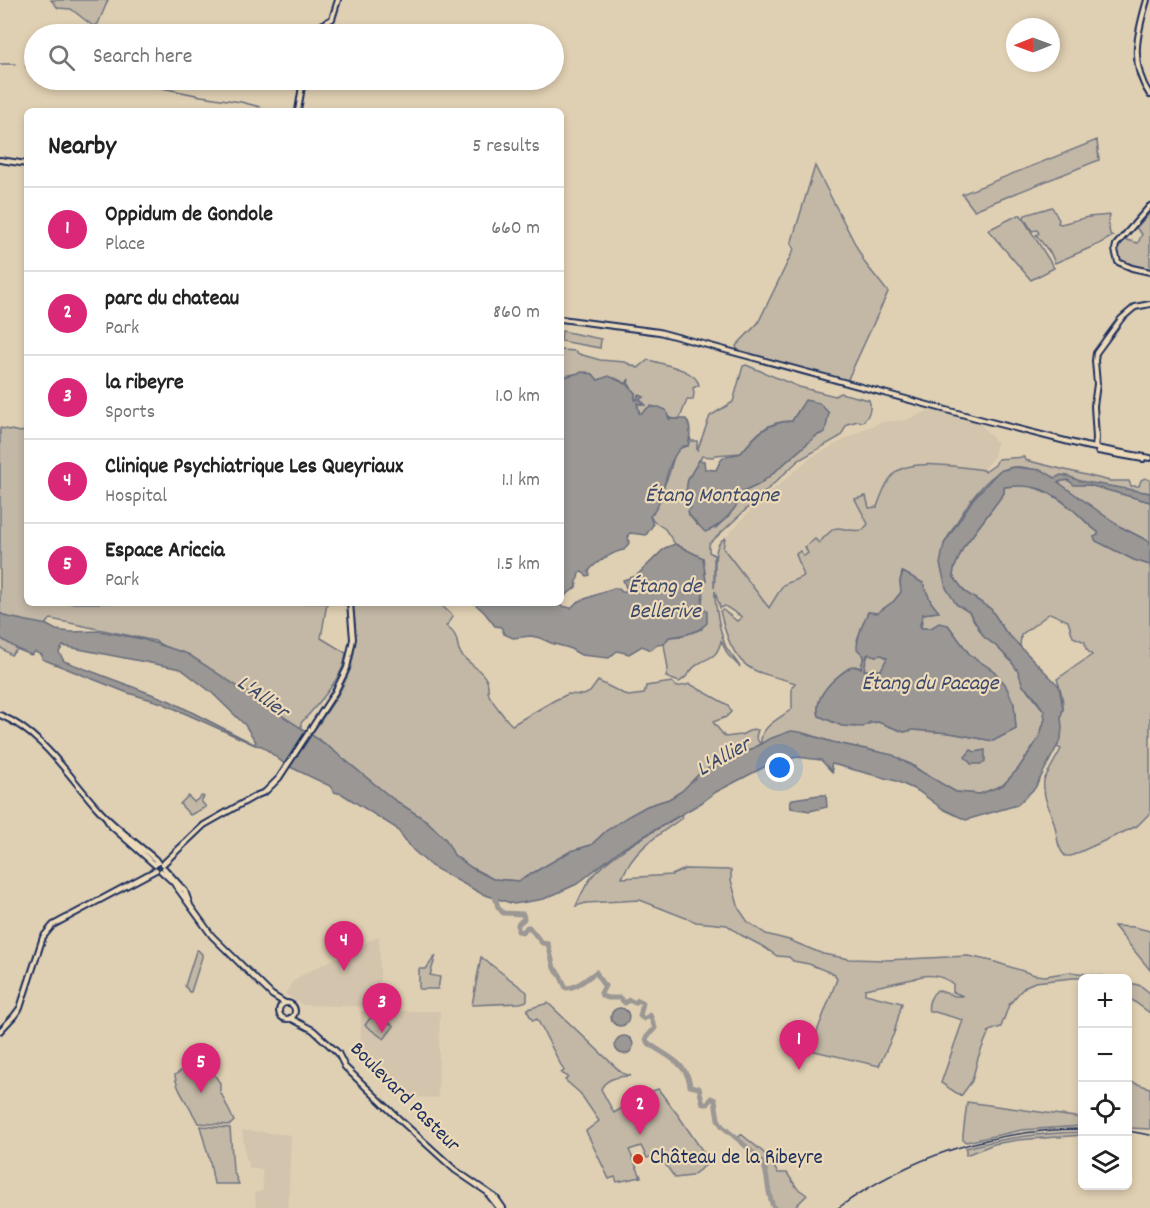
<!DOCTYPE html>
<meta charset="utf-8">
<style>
body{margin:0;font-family:Dekko,sans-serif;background:#f2f2f2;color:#222}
.controls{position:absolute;right:18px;bottom:18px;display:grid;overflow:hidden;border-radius:9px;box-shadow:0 3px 9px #0003}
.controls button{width:54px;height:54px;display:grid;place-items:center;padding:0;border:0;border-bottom:2px solid #e0e0e0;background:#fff;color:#222;font:30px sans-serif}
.compass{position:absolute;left:1006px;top:18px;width:54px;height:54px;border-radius:50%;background:#fff;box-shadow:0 3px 9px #0003;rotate:269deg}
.you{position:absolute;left:780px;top:768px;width:21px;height:21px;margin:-15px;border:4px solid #fff;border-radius:50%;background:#1a73e8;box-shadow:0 0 0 9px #1a73e833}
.badge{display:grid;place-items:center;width:39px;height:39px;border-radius:50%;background:#db2777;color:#fff;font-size:20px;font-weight:700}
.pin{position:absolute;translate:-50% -50px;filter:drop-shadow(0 2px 3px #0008)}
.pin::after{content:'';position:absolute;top:32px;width:21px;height:18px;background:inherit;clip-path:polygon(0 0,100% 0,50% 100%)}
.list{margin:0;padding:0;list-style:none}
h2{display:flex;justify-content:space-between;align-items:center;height:78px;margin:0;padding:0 24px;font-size:26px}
h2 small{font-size:20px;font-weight:400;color:#767676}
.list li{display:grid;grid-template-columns:39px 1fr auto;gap:18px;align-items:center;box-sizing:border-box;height:84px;padding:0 24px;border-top:2px solid #e0e0e0}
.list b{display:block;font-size:22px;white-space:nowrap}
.list p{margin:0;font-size:20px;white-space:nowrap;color:#767676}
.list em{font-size:20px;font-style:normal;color:#767676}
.icon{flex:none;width:33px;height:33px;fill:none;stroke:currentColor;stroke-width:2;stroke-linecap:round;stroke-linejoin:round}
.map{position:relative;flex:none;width:1150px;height:1208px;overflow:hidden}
.search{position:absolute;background:#fff;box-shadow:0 3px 9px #0003;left:24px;top:24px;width:540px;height:66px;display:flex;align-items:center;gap:15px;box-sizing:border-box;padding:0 21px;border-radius:33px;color:#767676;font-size:22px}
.panel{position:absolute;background:#fff;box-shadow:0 3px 9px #0003;left:24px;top:108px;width:540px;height:498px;border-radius:9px}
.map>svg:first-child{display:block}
</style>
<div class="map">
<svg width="1150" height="1208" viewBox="0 0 1150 1208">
<rect width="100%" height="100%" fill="#e0d0b3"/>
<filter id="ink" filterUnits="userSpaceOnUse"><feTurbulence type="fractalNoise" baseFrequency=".0167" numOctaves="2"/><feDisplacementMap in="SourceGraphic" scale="12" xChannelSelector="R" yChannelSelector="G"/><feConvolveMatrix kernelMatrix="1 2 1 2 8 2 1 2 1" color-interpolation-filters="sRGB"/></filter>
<g filter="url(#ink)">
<!-- built -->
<path fill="#d2c4ad" d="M930 410 979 422 997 443 995 454 984 470 933 465H917L902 468 894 474 877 507 869 509 855 499 868 524 863 530 853 531 839 527 819 544 815 539 805 546 808 553 804 556 805 576 778 591 769 609 723 548 725 538 750 511 808 459 866 428 882 422 906 420Z
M379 936 381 1007 303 1005 285 994 294 980 302 975Z
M361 1011H440L438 1098 407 1097 404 1094 402 1096 386 1079 389 1075 381 1080 360 1058Z
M242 1130 291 1135 288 1208H256L255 1193 263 1190 262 1169H249L248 1161 246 1160Z"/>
<!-- green -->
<path fill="#c3b8a6" stroke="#6f7482" stroke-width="1.5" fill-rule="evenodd" d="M51 0H108L98 24 93 26 71 9 58 8Z
M1097 140 1099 160 974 210 962 194Z
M815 166 865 263 888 292 847 381 738 351 736 346 758 323 794 249 791 244Z
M1052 207 1059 220 1058 223 1061 224 1088 217 1110 215 1108 222 1110 234 1113 236 1099 244 1055 263 1051 254 1036 235 1039 233 1037 230 1032 231 1024 218 1025 215Z
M1150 213V270L1126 265 1119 261C1116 251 1116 247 1123 239L1138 243 1142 234 1136 228Z
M1018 215H1021L1054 268 1031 280 988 230Z
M562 331 601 339 600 348 561 341Z
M561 350 575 351 579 354 600 360 625 362 638 368 648 360 653 361C666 365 696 370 699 385L693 388 694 393 693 400H687L680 418C667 423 664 408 651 406L640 414 637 403 644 405 639 399 644 397H638L637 400 635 401V393L628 383 627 384 615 378 598 380 587 372 569 375 561 378Z
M746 365 799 387 835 396 840 393 869 400C872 408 869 417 862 422L858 421 847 424 841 436 799 460 709 544V552L714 555V588C717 574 710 546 725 538L723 548 769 608 783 585 804 576 796 554 800 551 804 556 808 553 805 547 815 539 819 543C843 516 835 534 863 530L868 524 855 499 866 496 869 508 877 507C881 496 886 481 895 473 911 458 963 467 984 470L985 472 995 465 998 459 1024 457 1025 460 1110 481H1129L1131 486H1139L1141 480 1145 478 1150 480V493C1119 488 1089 484 1058 479 1043 476 1031 465 1014 467 985 469 957 521 944 544L956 604 969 612 984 637 996 646 1011 661 1018 671 1024 686 1044 711 1045 719 1039 738 1018 769 1003 785 980 794 956 792 930 778 911 764 875 751 832 742 808 734 769 739 761 744C759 727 780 718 792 709V687L795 683C781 678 767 676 754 670 732 660 725 632 720 611L723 610 737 621 742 617 725 606 720 608 715 591C714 601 721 637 726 647 730 654 736 660 740 667L728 655 721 641C716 661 708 656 697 665 689 670 688 678 679 682L666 677 668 669 664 644 669 637 682 636 702 629 705 610 702 605 703 588 706 582 703 558 675 544 665 529 653 521 650 516C658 509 662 489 667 479 674 466 670 448 688 446L690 437 691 441H697V451L710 416 733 402 743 366ZM800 408 825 432 816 436 770 476 758 485 743 492 733 510 716 528 697 525 689 515 691 508 685 498 688 479 702 456 713 457 715 455 741 453C755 435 766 421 792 421ZM902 572 923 583 931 602 938 612 923 614 921 628C933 631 936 623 948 625L970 655 994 671 1014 704 1016 729 993 741 950 733 913 730 904 732 878 722 854 727 842 726 819 716C812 693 839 679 855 666L861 668 864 656 857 640 868 612 877 613 894 601 901 592 900 581Z
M0 428 21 432 27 430V603H327L321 638 346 653C345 656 345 659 344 663 339 681 314 709 301 723V727L298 728 155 641 51 619 11 655 0 647Z
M1060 480C1070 480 1078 485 1089 485L1150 502V542L1119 526 1066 489 1059 483Z
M1025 485C1043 489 1058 497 1072 509 1082 517 1087 525 1098 532V536L1094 537 1096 541 1134 560 1150 565V813L1137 826 1071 856H1065C1056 846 1058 836 1054 823 1050 808 1042 797 1044 780L1061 749 1057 747C1062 737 1061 730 1061 718 1061 711 1062 715 1063 709 1064 698 1060 688 1057 679L1092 655 1086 649 1085 642 1073 637 1068 621 1050 613 1021 635 1020 647 1005 631 991 609 965 592 953 576 954 569 963 548 1004 493V487Z
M352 603H439L453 616 446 626C462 638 454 643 461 654 468 664 482 669 487 681 489 685 487 691 489 695 492 701 507 721 512 725L555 700 568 694 584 695 590 692 598 681 628 696 644 694 646 686 672 682 677 687 690 684 728 705 731 712 726 717 713 722 725 737 741 735 753 729 758 730 756 737 760 744 743 754 732 756 700 773 682 791 669 799 647 806 606 831 591 845 571 851 519 881 493 879 472 868 454 855 446 840 427 821 393 799 324 743 311 735C344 687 364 664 352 603Z
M869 654 876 656 882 655 887 658 881 670H864L863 667Z
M188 796 194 802 202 796 204 797 201 801 206 807 190 815 180 804Z
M681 815 682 818C658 835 633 850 622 878L672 875 685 869 731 870V880L739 909 748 922 766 934 789 940 823 954 850 959 886 960 968 956 992 961 1035 975 1045 976 1070 972 1117 978H1073L1035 982 1026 986 1018 994 1009 1005 1001 1027 989 1031 978 1058 972 1081 961 1096 941 1083 963 1020 935 1012H929C927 1004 931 995 937 990L955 996H963L953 992V984C942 975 926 973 913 979L865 989V994L902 1003 894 1033 879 1066 810 1050 837 979 834 974 809 964 793 961 789 957 777 956 762 946 741 935 727 925 696 922 640 900 586 903 576 906C581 895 586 882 595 873 620 848 652 833 681 815Z
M1114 926 1134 927 1150 931V970Z
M198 950 202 954V957L191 992H189L185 986 196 951Z
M436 955 430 975 440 977 438 989H419V969H426Z
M481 957 527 992V1001L520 1003 472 1005Z
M1128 982 1141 986 1150 993V1013L1128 997Z
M548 1003 622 1073 631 1076C620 1076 606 1078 601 1089L614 1113 645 1094 658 1089 678 1115 710 1162 691 1176 675 1178 658 1154 647 1158 641 1146 629 1150 641 1177 617 1182 615 1177 609 1179 586 1131 599 1121 580 1093 565 1080 568 1077 561 1073 564 1071 537 1019 533 1021 527 1011 528 1009Z
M374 1013 394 1026 384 1039 365 1025Z
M197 1060 206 1062 220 1083V1091L234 1121 230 1125 198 1123C191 1108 176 1090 175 1075Z
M1128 1081 1150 1088V1129L1128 1128Z
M967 1102 1082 1118V1126L1022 1130 966 1142 963 1140V1135Z
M200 1126 230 1128 233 1170 239 1184H214L210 1162Z
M1082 1132V1135L1018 1140 994 1144 966 1155V1148C1004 1137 1043 1133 1082 1132Z
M741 1134 763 1152 778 1173H787L797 1188 807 1195 794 1208H774C767 1194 771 1175 762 1162 756 1154 745 1147 737 1140Z"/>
<!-- water -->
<path fill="#9a9794" stroke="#676d7e" stroke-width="1.5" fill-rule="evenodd" d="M582 372 593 374 598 380 609 376 626 384 629 379 628 385 635 393V400H637L638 394 644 397 639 399 646 405 637 403 639 413H642L649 407H659L666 410 669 419H686C692 428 690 436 688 446H683C663 461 666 504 650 516L653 525 646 535 630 533 628 535 629 543 624 550C615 551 594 563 589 571L590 575 587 576 582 572 579 573 576 587 565 596 566 587H564L561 595 562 585 565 580 564 577 561 578V378Z
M805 400 819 403 829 413 825 432 816 436 770 476 758 485 743 492C738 508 721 527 705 532L689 515 688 511 691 508 685 498 688 479 699 460 704 461 705 469 716 470C724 452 724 458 741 453 756 435 766 422 792 421Z
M1014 467 1042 470 1055 478 1061 475 1068 476 1080 481 1150 493V502L1089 485H1074L1068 480 1058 482 1119 526 1150 542V565L1134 560 1096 541 1094 537 1098 535V532C1088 525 1082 517 1073 510 1051 490 1034 483 1004 487V493L963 548 954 569 953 576 965 592 991 609 1005 631 1059 686 1063 708 1061 717 1062 727 1061 739 1035 788 1017 805 966 820 943 809 918 791 896 781 832 764 831 766 833 773 821 760 797 757 770 764 716 792 701 803 620 850 577 884 544 899 514 904 482 894 431 866 413 850 396 828 342 794 334 792 330 786 286 765 262 746 255 745 162 703 128 693 42 659V655L35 652 31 655 19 650 0 638V613L8 617 47 625 56 630 71 632 100 631 142 639 188 654 324 743 393 799 427 821 446 840 454 855 472 868 493 879 519 881 571 851 591 845 606 831 627 817 647 806 669 799 682 791 700 773 732 756 743 754 769 739 791 731 800 732 832 742 893 755 956 792 980 794 1003 785 1018 769 1039 738 1045 719 1044 711 1033 695 1023 686 1018 671 1011 661 996 646 984 637 969 612 956 604 946 588 940 564 944 544 973 499 999 471ZM63 646 181 669 211 692 245 725 256 742 254 744 170 701 64 661 59 652Z
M675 544 703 558 706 582 703 588 702 605 707 612V623C698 633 682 636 669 637L664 644 657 645 651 650 642 646 629 654 617 651 609 658 581 655 569 648 551 643 540 638 531 636 513 638 504 634 501 627 495 626 484 612 474 603H549L571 608 577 602 614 588 619 589 622 592H625L627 590 623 580 636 576 665 548Z
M903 572 923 583 931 602 939 612 923 614 920 624 921 628H931L939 623 948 625 970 655 994 671 1005 684 1014 704 1016 729 993 741 950 733 913 730 904 732 878 722H870L863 727 842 726 819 716C813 695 835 677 852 666L861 668 864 656 857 649C857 636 863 623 868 612L877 613 894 601 901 592 900 581ZM869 654 876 656 882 655 887 658 881 670H864L867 655Z
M971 750 975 752 985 750V761L981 764H971L965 757Z
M819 795H826L827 807 810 811 791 808 790 802 793 799Z
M611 1017a9 9 0 1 1 18 0a9 9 0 1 1-18 0Z
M615 1045a9 9 0 1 1 18 0a9 9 0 1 1-18 0Z"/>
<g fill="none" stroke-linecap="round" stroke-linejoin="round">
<!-- stream -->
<path stroke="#676d7e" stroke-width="1.5" d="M0 64H15
M26 67H34
M123 80 201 96 241 102 260 107"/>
<!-- river -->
<path stroke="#9a9794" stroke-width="5" d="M494 893 498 907 503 913 523 914 524 919 518 924V931L523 932 527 927H529L542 943 548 944 554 968 560 975 566 988C577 988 587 978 596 972L602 983 605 986 601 993 602 996 608 998H620L625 1003 629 1000 635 1003 638 1000 643 1003 640 1016 644 1019 650 1015 655 1028 646 1038 647 1042C663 1055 688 1062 690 1086L699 1088 703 1104H708L711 1098 715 1100 718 1119 722 1126C732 1135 759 1155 764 1166 769 1180 767 1195 774 1208"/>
<defs>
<path id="secondary" d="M1147 0C1137 34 1129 64 1150 95
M306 34 332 19 338 0
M298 111 303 80
M0 160 27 164
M1150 206 1116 245 1115 250 1118 262 1132 268 1150 272
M561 319 659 332 987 421 1085 446 1150 458
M1095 448 1096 438 1094 406 1097 384 1095 361 1096 353 1121 319 1129 312 1135 307 1150 304
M1098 451 1143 459
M0 715C43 733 69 777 99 810 113 826 139 845 155 859L158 863
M255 796 265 792 279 778 335 692 347 668 353 639 350 603
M107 820 111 826 155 865
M163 864 204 825 257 795
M164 868 185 891 190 905
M161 871 173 882 212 936 272 995 285 1003
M279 1011a8 8 0 1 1 16 0a8 8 0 1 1-16 0Z
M290 1018 313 1030 338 1053 345 1067 400 1120 455 1170 496 1198 503 1208
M0 1031 14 1016 20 1008 43 937 53 925 156 870
M488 1194 499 1208"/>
</defs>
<!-- secondary casing -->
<use href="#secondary" stroke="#1b2f5e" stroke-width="8"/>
<!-- secondary -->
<use href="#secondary" stroke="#eddab8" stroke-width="4"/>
<!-- rail -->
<path stroke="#1b2f5e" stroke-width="1.5" d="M1128 1131 1150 1135
M838 1208C912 1155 991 1130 1082 1129"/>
</g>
</g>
<!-- markers -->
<circle fill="#c8321e" stroke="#eddab8" stroke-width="2" cx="638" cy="1159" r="6"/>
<g text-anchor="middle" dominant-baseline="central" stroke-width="4.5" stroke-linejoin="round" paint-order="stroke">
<!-- street labels -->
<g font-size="21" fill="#1b2f5e" stroke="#eddab8">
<text transform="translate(404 1098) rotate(45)">Boulevard Pasteur</text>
</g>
<!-- poi labels -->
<g font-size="21" fill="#1b2f5e" stroke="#eddab8" text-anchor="start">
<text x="650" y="1159">Château de la Ribeyre</text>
</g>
<!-- water labels -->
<g font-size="22" font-style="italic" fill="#3b496c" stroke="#eddab8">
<text x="712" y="496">Étang Montagne</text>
<text x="665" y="587">Étang de<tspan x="665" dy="25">Bellerive</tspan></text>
<text x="930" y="684">Étang du Pacage</text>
<text transform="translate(262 698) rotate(36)">L'Allier</text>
<text transform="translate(724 758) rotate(-29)">L'Allier</text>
</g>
</g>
</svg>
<div class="controls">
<button>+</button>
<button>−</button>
<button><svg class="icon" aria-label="locate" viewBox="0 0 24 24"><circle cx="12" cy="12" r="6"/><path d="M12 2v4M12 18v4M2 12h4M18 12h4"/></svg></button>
<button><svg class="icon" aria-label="layers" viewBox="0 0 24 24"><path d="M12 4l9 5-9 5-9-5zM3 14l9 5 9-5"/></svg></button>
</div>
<svg class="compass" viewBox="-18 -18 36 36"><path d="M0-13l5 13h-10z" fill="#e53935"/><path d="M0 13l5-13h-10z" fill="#767676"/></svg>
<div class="you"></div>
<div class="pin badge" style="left:799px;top:1070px">1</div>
<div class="pin badge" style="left:640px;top:1135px">2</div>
<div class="pin badge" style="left:382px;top:1033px">3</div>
<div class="pin badge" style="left:344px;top:971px">4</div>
<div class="pin badge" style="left:201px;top:1093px">5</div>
<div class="search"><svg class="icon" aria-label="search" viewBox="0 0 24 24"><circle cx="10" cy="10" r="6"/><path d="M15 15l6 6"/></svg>Search here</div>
<section class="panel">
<h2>Nearby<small>5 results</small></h2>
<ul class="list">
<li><span class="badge">1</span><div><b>Oppidum de Gondole</b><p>Place</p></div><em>660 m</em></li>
<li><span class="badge">2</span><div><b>parc du chateau</b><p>Park</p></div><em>860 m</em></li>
<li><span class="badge">3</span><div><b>la ribeyre</b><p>Sports</p></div><em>1.0 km</em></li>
<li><span class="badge">4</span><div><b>Clinique Psychiatrique Les Queyriaux</b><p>Hospital</p></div><em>1.1 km</em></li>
<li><span class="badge">5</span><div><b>Espace Ariccia</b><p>Park</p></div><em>1.5 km</em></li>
</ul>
</section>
</div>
